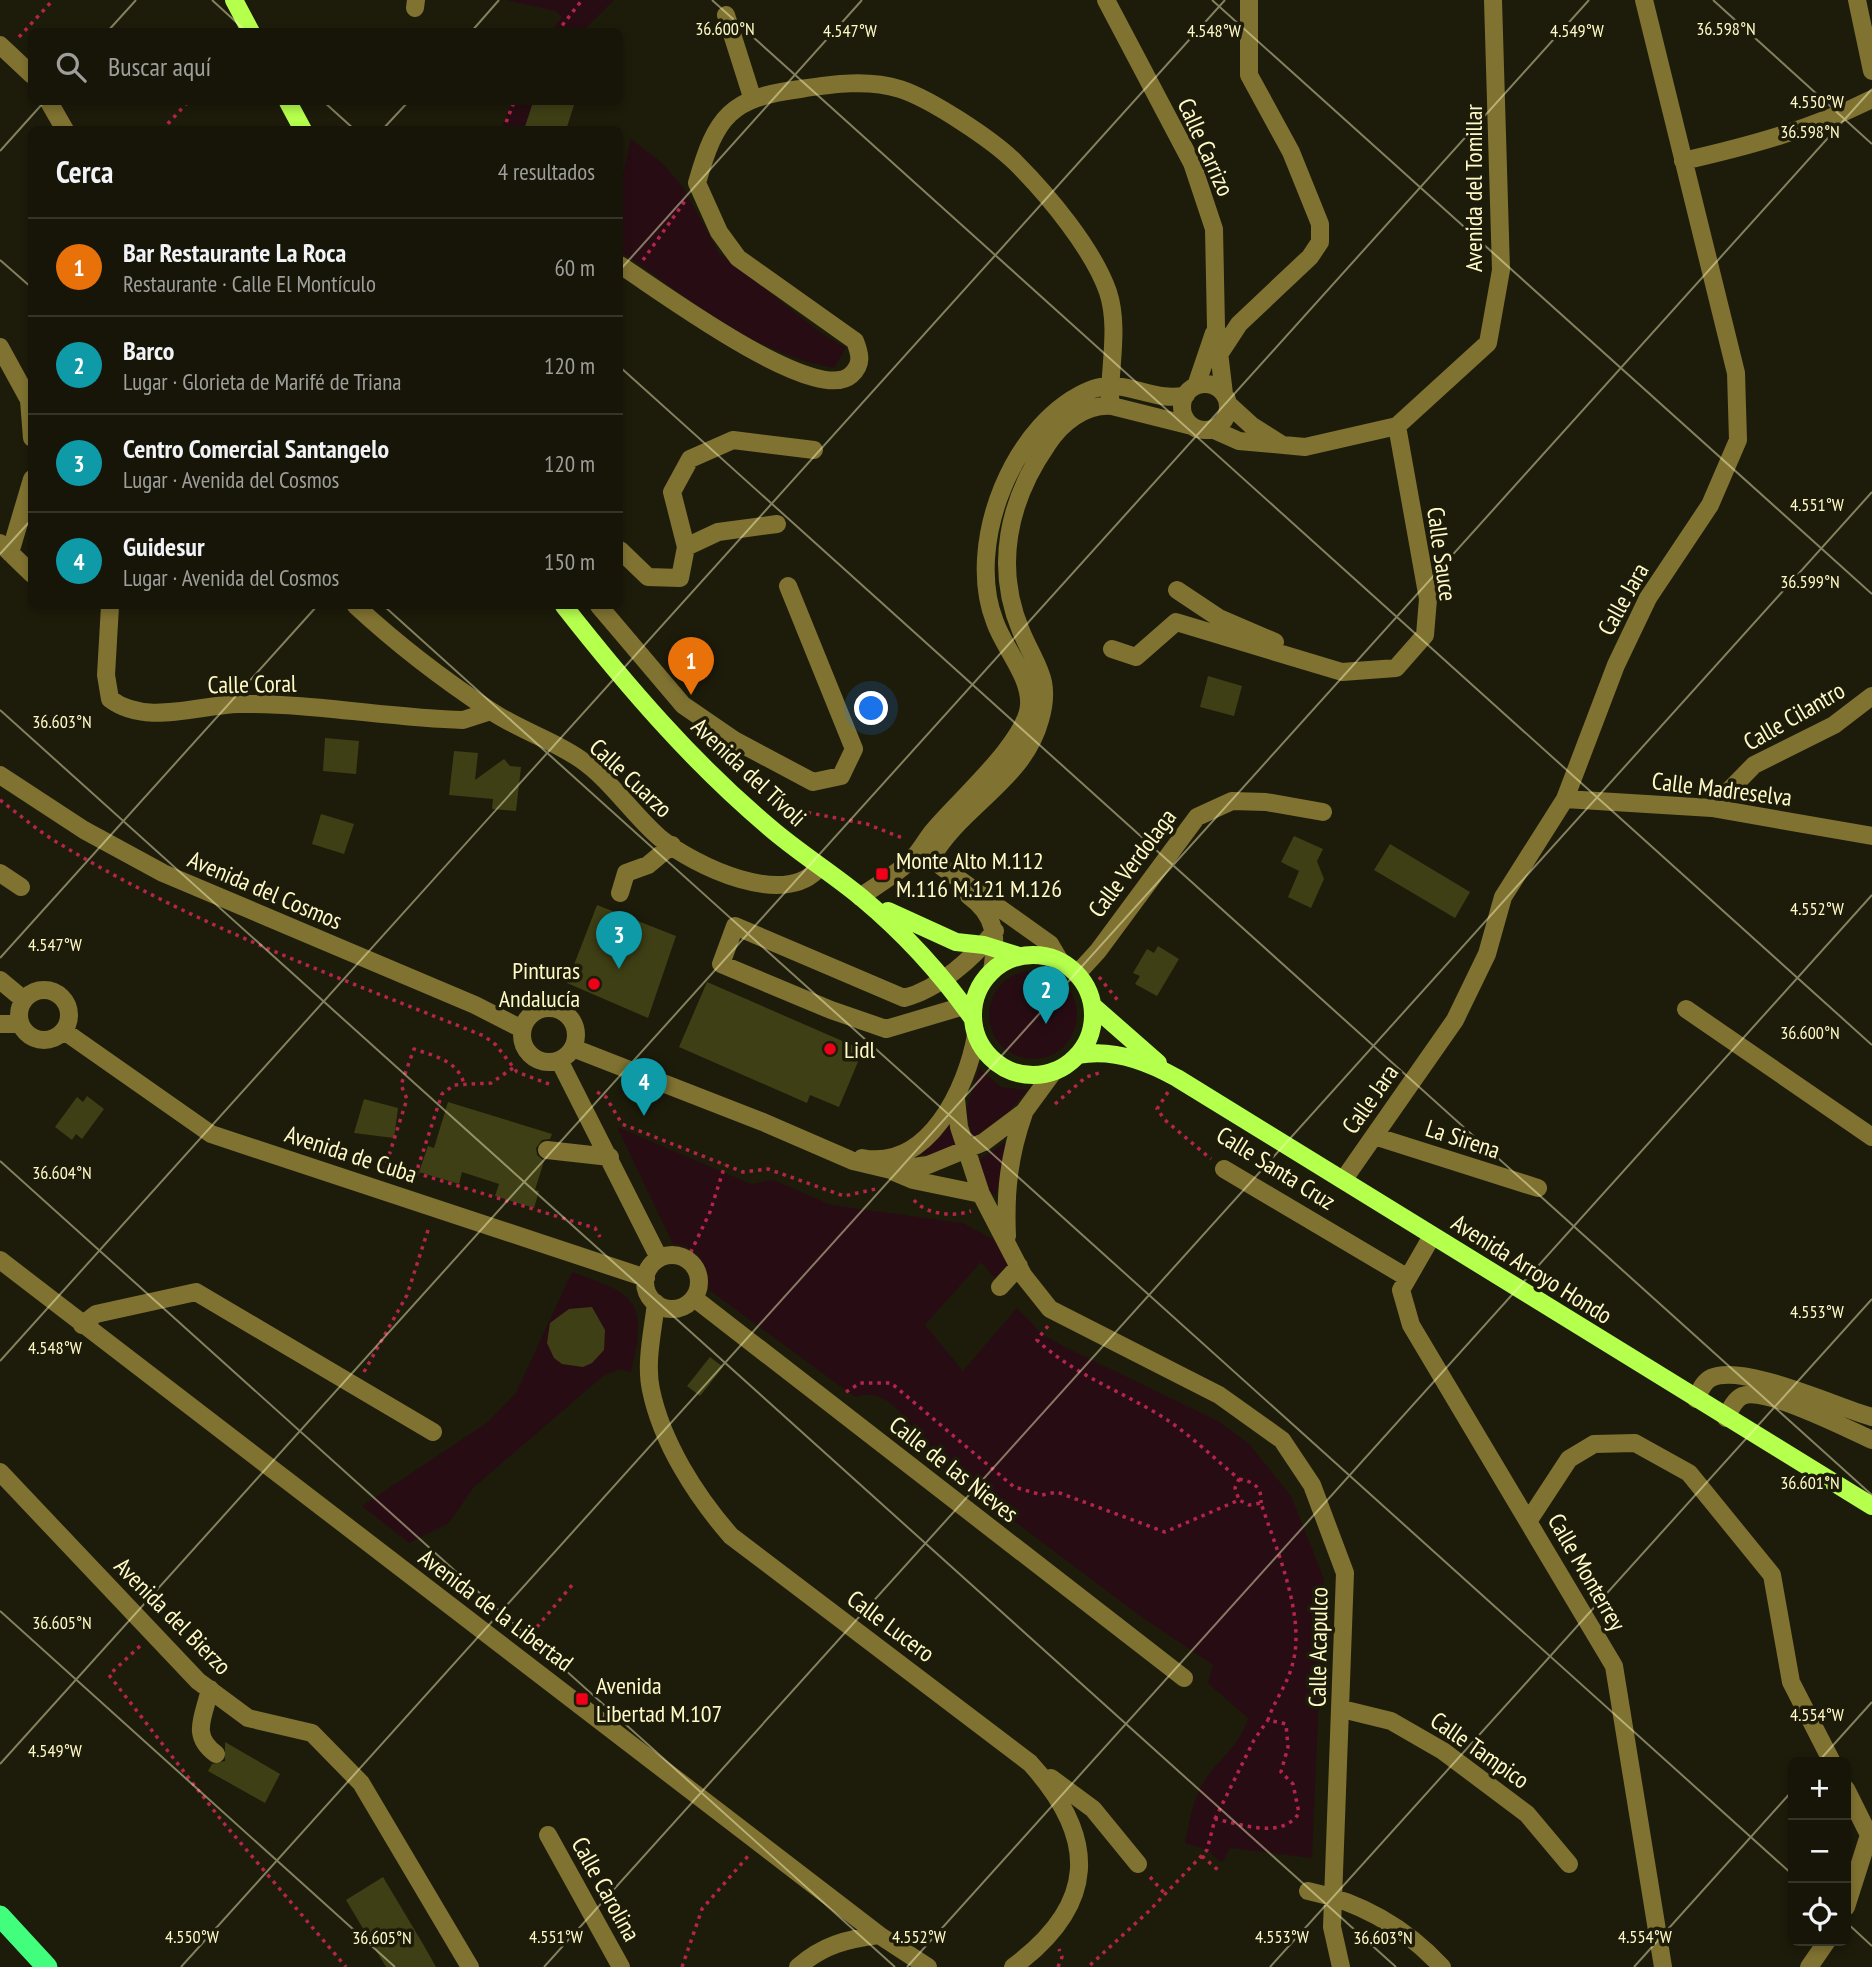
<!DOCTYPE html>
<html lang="es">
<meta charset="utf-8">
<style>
body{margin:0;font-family:"PT Sans Narrow",sans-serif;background:#1f1e12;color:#f1f3f6}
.controls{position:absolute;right:21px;bottom:21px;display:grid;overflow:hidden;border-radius:10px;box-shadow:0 4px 10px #0003}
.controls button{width:63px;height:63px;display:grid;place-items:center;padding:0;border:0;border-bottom:2px solid #353429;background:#161508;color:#f1f3f6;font:35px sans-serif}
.you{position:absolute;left:872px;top:709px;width:24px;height:24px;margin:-18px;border:5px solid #fff;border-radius:50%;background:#1a73e8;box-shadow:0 0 0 10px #1a73e833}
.badge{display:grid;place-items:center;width:46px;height:46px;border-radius:50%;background:#ea580c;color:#fff;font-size:23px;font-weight:700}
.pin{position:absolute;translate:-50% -58px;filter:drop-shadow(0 2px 4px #0008)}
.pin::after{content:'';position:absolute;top:37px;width:24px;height:21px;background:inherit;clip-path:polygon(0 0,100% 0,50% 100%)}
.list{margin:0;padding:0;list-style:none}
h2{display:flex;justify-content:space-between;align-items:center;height:91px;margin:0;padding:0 28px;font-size:30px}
h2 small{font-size:23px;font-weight:400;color:#9e9f9c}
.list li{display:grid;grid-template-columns:46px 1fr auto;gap:21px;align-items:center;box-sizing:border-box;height:98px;padding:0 28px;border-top:2px solid #353429}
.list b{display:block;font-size:26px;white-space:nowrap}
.list p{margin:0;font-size:23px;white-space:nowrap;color:#9e9f9c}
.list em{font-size:23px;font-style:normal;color:#9e9f9c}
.icon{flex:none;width:38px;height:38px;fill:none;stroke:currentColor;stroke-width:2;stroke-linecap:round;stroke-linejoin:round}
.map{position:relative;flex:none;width:1872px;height:1967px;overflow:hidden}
.search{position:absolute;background:#161508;box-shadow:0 4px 10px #0003;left:28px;top:28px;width:595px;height:77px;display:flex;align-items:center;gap:18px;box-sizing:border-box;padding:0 24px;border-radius:10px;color:#9e9f9c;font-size:26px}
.panel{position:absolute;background:#161508;box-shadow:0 4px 10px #0003;left:28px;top:126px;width:595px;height:483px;border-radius:10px}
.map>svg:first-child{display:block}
</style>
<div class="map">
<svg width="1872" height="1967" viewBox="0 0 1872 1967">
<rect width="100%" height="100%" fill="#1d1c0a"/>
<!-- green -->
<path fill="#270d13" d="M506 0H614L583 31 551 32 562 17 556 11Z
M512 102H533L524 129H501Z
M631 139 661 162 683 187 719 253 821 333 846 348 834 368C753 354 686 296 620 251V187Z
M989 1015a44 44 0 1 1 88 0a44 44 0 1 1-88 0Z
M979 1068 1001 1087 1028 1090 1007 1113 973 1138 966 1112Z
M949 1122 956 1145 939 1153 915 1156Z
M617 1127 751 1184 774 1180 831 1205 963 1223 994 1240 1009 1263 995 1278 981 1262 925 1325 963 1371 1017 1308 1042 1334 1065 1347 1218 1421 1249 1444 1291 1496 1324 1579 1312 1858 1230 1848 1222 1863 1207 1850 1185 1843C1189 1823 1192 1803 1202 1785 1215 1761 1241 1746 1248 1718L1208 1683 1213 1665 1143 1618 937 1463C915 1438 895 1383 855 1397L709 1290C708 1266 700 1246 673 1244Z
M1007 1141 996 1195 992 1194 978 1161Z
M572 1272C637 1295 648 1300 631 1372L619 1369 602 1377 473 1488 449 1523 409 1543 362 1506 488 1422 516 1393Z"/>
<!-- building -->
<path fill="#3f3f15" d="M533 102H575L566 130H524Z
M1208 676 1242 686 1234 716 1200 707Z
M325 738 359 741 356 774 323 771Z
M454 751 478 753 475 780 504 759 510 766 521 767 516 811 492 809 493 799 449 795Z
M321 814 354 824 344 854 312 844Z
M1294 836 1323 849 1317 861 1324 879 1311 908 1288 897 1299 871 1281 862Z
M1390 844 1470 892 1455 918 1374 870Z
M597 905 676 936 648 1018 567 983Z
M1158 946 1179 959 1157 996 1135 984 1140 976 1133 973 1147 949 1154 953Z
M707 982 863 1050 839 1107 810 1095 807 1103 679 1047Z
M87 1096 104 1109 82 1139 76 1134 72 1140 55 1127 77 1097 83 1102Z
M364 1099 398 1108 394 1138 354 1133Z
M448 1102 552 1134 550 1139 542 1140 536 1148 537 1155 544 1161 535 1190 539 1191 534 1208 495 1196 499 1184 462 1172 459 1184 419 1172 428 1146 434 1148Z
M592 1307 605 1330 604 1350 592 1363 583 1367 562 1364 554 1358 547 1343 550 1323 569 1309Z
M710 1357 723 1367 700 1396 687 1386Z
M225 1742 280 1774 265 1803 208 1771 212 1764 225 1761Z
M383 1877 423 1944 436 1967H386L346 1900Z"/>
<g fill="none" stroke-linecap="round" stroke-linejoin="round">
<!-- path -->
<path stroke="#b5244b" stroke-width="3.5" stroke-dasharray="3.5 5" stroke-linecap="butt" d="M557 32 582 0
M19 37 53 0
M162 130 188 102
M503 130 514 102
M643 260 685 201
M729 763 800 811 867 824 905 839
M0 800C20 815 39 832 60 844 193 925 340 978 484 1036L496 1045 517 1072 549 1084
M1099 977 1120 1003
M513 1068 491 1083 454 1085 442 1094 416 1173 595 1228 600 1237
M597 1092 606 1097 622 1124 743 1172 768 1169 844 1196 880 1188
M1168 1092 1157 1109 1165 1120 1211 1159
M1055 1104 1086 1077 1099 1073
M384 1171 407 1099 401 1085 414 1049C435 1056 458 1061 464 1084
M914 1200C926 1215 955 1217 971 1211
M687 1260 710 1212 725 1165
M1048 1326 1037 1340C1071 1372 1111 1387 1151 1410 1185 1429 1210 1455 1239 1479L1235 1488 1239 1500
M364 1372 407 1295 429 1227
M846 1392 860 1383H891L1014 1487 1042 1495 1057 1492 1165 1532 1239 1500 1249 1505 1261 1503C1276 1549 1307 1618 1292 1666 1287 1685 1274 1701 1268 1720L1286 1724 1288 1747 1281 1772 1293 1784 1299 1813C1282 1840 1241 1824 1215 1819L1207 1850 1149 1911 1088 1967
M1239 1479C1254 1482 1262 1487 1261 1503
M526 1640 573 1584
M140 1646 109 1675 222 1821 346 1967
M1215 1819 1254 1740 1268 1720
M1202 1856 1218 1870
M1150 1877 1165 1894
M682 1967 702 1909 749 1855
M1058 1967 1062 1957 1059 1949"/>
<!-- minor -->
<path stroke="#807231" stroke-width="18" d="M1106 0 1192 163 1214 229 1216 327 1224 394
M1857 0 1872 71
M415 8 416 0
M726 15 752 97
M0 45 32 75
M49 102 65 130
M1683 161C1749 146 1812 129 1872 99
M620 265C655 287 815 407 851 375 863 364 860 354 855 341L738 258 719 232 697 183C716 116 730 98 800 89 833 84 868 79 900 89 931 99 993 140 1016 163 1048 195 1093 249 1108 292 1119 325 1110 365 1110 398L1112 406
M0 347 29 400 32 438
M1220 353 1239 324 1310 257 1320 242V224L1291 152 1249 75V0
M1182 407a23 23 0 1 1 46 0a23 23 0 1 1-46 0Z
M1196 386 1214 333
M1228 404 1251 425 1281 444
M1212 429 1239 441 1305 447 1397 426 1488 343 1501 270 1493 0
M0 543 32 574
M686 547 718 532 777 524
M620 550 648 577 680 578 686 547 672 492 690 459 733 440 814 450
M10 553 32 479
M1177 590 1219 618 1275 642
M110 606 106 675 110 699C146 726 197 705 239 704 314 703 389 718 463 720L491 711
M356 606C397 644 444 680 491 711 519 730 553 740 580 759 611 780 632 814 660 838 695 866 784 909 819 868
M599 606 683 705 734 740 813 782 841 776 854 749 788 586
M1112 649 1136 657 1176 622 1342 672 1396 668 1425 635 1428 599 1397 426
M0 775 84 830 163 873 475 1005 522 1029
M1565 799 1712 808 1872 836
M1712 808 1754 765 1834 725 1872 696
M0 873 21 887
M620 893 626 873 648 865 672 845
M969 896C997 916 997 939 992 971
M860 897C877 885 897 874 912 859 920 852 926 839 934 830 958 801 1027 741 1029 705 1031 677 1004 648 995 622 964 544 1014 419 1093 389 1124 377 1155 404 1186 395
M1060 961 1050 944 942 867 932 857C961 806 1024 780 1040 720 1052 679 1036 667 1021 631 994 567 1008 501 1047 445 1061 423 1085 404 1112 406L1192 426
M1077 974 1098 951 1197 817 1232 801 1266 802 1323 812
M0 980 24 1000
M19 1015a25 25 0 1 1 50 0a25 25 0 1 1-50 0Z
M964 1006 886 1029 831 1010 721 964 735 926 904 998C939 989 973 958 995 931
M522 1035a27 27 0 1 1 54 0a27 27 0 1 1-54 0Z
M1686 1009 1872 1137
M0 1024H19
M64 1031 211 1134 646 1278
M573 1048 763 1122 853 1161 891 1170 928 1165 984 1142 1024 1112 1054 1071
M559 1060 659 1258
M956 1099 959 1127 981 1194 1023 1275 1050 1309 1219 1395 1282 1440 1312 1485 1345 1573 1332 1927 1341 1967
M1374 1136 1538 1188
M547 1150 610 1157
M862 1158C929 1171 967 1087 976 1035
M1224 1169 1408 1278
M894 1172 913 1180 981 1194
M1344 1179 1455 1020 1487 954 1503 897 1565 799 1616 665 1648 598 1710 505 1738 440 1736 373 1644 0
M1007 1236C1005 1192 1009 1155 1024 1113
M1432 1236 1401 1290 1411 1325 1614 1666 1663 1967
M645 1282a27 27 0 1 1 54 0a27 27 0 1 1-54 0Z
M0 1260 879 1935 928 1967
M1000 1287 1019 1266
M694 1298 1184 1678
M656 1303C653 1330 645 1363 651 1390 662 1443 696 1496 731 1536L1030 1763C1099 1839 1097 1905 1013 1967
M82 1325 96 1314 196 1292 433 1432
M1696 1399C1700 1391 1703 1382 1711 1378 1743 1363 1836 1407 1872 1417
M1726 1418C1730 1410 1734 1400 1742 1396 1765 1386 1847 1429 1872 1440
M0 1472 198 1681 248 1718 312 1733 361 1783 470 1967
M1529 1520 1569 1459 1594 1444 1635 1443 1689 1473 1772 1575 1791 1682 1832 1762
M210 1689C204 1717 190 1735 216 1754
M1342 1709 1391 1721 1443 1751 1527 1814 1569 1864
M1051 1778 1093 1809 1138 1864
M1846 1789 1869 1835
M548 1835 621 1967
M1308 1891C1361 1902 1405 1927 1442 1967
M1846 1907 1869 1835H1872
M798 1967C823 1945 847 1939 879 1935
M1809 1967 1827 1941"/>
<!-- major -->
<path stroke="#b5ff4d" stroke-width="18" d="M234 0 251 32
M288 102 303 130
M564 606C626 685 692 762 769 827 799 853 832 873 862 898 905 934 941 973 973 1019
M888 911 956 942 984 945 1019 956
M973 1015a60 60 0 1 1 120 0a60 60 0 1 1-120 0Z
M1093 1006 1158 1063
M1078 1055C1113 1048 1147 1061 1177 1078L1872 1506"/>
<!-- highway -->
<path stroke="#41ff7c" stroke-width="21" d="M0 1916 47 1967"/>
</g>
<!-- ticks -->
<path fill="none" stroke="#fffac6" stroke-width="2" stroke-opacity="0.45" d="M212 0 247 32M712 0 1872 1045M1212 0 1872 594M1713 0 1872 144M107 32 136 0M471 32 499 0M324 102 355 130M382 130 408 102M0 151 44 102M0 260 32 288M620 270 862 0M620 367 1872 1495M0 554 32 519M384 606 1793 1875M0 710 1396 1967M0 958 317 606M0 1161 895 1967M0 1361 1225 0M0 1611 395 1967M1818 1762 1872 1702M0 1764 1589 0M1846 1922 1872 1946M181 1967 1872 89M544 1967 1872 492M907 1967 1872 895M1270 1967 1872 1299M1634 1967 1793 1790"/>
<!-- markers -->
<g fill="#f1001a" stroke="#1d1c0a" stroke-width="2.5">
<rect x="875" y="867" width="14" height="14" rx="3.5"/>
<circle cx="594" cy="984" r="7"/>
<circle cx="830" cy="1049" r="7"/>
<rect x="575" y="1692" width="14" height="14" rx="3.5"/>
</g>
<g text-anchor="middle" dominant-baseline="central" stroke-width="7" stroke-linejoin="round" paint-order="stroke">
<!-- street labels -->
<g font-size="24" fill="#fffac6" stroke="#1d1c0a">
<text transform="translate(1206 147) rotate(66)">Calle Carrizo</text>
<text transform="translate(1473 188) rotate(-90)">Avenida del Tomillar</text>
<text transform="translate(1442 554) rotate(82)">Calle Sauce</text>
<text transform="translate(1623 599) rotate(-61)">Calle Jara</text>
<text transform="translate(252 684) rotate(-1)">Calle Coral</text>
<text transform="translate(1794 716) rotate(-30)">Calle Cilantro</text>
<text transform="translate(749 772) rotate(43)">Avenida del Tívoli</text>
<text transform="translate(631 778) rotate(43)">Calle Cuarzo</text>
<text transform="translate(1722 789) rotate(7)">Calle Madreselva</text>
<text transform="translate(1132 863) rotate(-53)">Calle Verdolaga</text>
<text transform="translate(265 890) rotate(23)">Avenida del Cosmos</text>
<text transform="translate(1370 1099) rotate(-55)">Calle Jara</text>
<text transform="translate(1463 1139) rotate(18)">La Sirena</text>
<text transform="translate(351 1154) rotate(18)">Avenida de Cuba</text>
<text transform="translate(1276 1168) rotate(32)">Calle Santa Cruz</text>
<text transform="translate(1532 1269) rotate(32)">Avenida Arroyo Hondo</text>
<text transform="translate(954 1469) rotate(38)">Calle de las Nieves</text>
<text transform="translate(1587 1572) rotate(60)">Calle Monterrey</text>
<text transform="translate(496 1610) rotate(37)">Avenida de la Libertad</text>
<text transform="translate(173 1616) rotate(45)">Avenida del Bierzo</text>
<text transform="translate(891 1626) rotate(37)">Calle Lucero</text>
<text transform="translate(1318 1647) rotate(-89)">Calle Acapulco</text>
<text transform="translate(1480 1750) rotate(35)">Calle Tampico</text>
<text transform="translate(606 1889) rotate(61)">Calle Carolina</text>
</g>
<!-- poi labels -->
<g font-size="24" fill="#fffac6" stroke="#1d1c0a" text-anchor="start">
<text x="896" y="860">Monte Alto M.112<tspan x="896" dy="28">M.116 M.121 M.126</tspan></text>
<text x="580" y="970" text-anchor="end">Pinturas<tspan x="580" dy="28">Andalucía</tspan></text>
<text x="844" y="1049">Lidl</text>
<text x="596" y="1685">Avenida<tspan x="596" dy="28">Libertad M.107</tspan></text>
</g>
</g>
<g font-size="18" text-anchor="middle" fill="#fffac6" stroke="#1d1c0a" stroke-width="7" stroke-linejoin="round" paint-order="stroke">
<text x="1726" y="35">36.598°N</text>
<text x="725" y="35">36.600°N</text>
<text x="850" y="37">4.547°W</text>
<text x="1214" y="37">4.548°W</text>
<text x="1577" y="37">4.549°W</text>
<text x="1817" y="108">4.550°W</text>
<text x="1810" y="138">36.598°N</text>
<text x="1817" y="511">4.551°W</text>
<text x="1810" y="588">36.599°N</text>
<text x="62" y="728">36.603°N</text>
<text x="1817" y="915">4.552°W</text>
<text x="55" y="951">4.547°W</text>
<text x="1810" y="1039">36.600°N</text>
<text x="62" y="1179">36.604°N</text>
<text x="1817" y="1318">4.553°W</text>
<text x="55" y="1354">4.548°W</text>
<text x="1810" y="1489">36.601°N</text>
<text x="62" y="1629">36.605°N</text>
<text x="1817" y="1721">4.554°W</text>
<text x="55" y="1757">4.549°W</text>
<text x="192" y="1943">4.550°W</text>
<text x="556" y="1943">4.551°W</text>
<text x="919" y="1943">4.552°W</text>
<text x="1282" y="1943">4.553°W</text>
<text x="1645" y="1943">4.554°W</text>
<text x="382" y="1944">36.605°N</text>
<text x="1383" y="1944">36.603°N</text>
</g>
</svg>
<div class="controls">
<button>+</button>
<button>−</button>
<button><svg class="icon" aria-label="locate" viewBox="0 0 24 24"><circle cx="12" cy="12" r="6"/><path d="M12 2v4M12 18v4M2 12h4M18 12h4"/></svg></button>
</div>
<div class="you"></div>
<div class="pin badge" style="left:691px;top:695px;background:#e8710a">1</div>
<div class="pin badge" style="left:1046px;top:1024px;background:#0f9aa8">2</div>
<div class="pin badge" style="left:619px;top:969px;background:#0f9aa8">3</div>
<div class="pin badge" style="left:644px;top:1116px;background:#0f9aa8">4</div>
<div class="search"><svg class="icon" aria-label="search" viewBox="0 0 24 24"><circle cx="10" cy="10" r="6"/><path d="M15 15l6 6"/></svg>Buscar aquí</div>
<section class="panel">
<h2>Cerca<small>4 resultados</small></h2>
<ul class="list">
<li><span class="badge" style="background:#e8710a">1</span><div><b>Bar Restaurante La Roca</b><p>Restaurante · Calle El Montículo</p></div><em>60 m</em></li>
<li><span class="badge" style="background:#0f9aa8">2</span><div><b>Barco</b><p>Lugar · Glorieta de Marifé de Triana</p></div><em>120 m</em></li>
<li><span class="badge" style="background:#0f9aa8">3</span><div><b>Centro Comercial Santangelo</b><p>Lugar · Avenida del Cosmos</p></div><em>120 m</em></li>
<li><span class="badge" style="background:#0f9aa8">4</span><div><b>Guidesur</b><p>Lugar · Avenida del Cosmos</p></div><em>150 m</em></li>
</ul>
</section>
</div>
